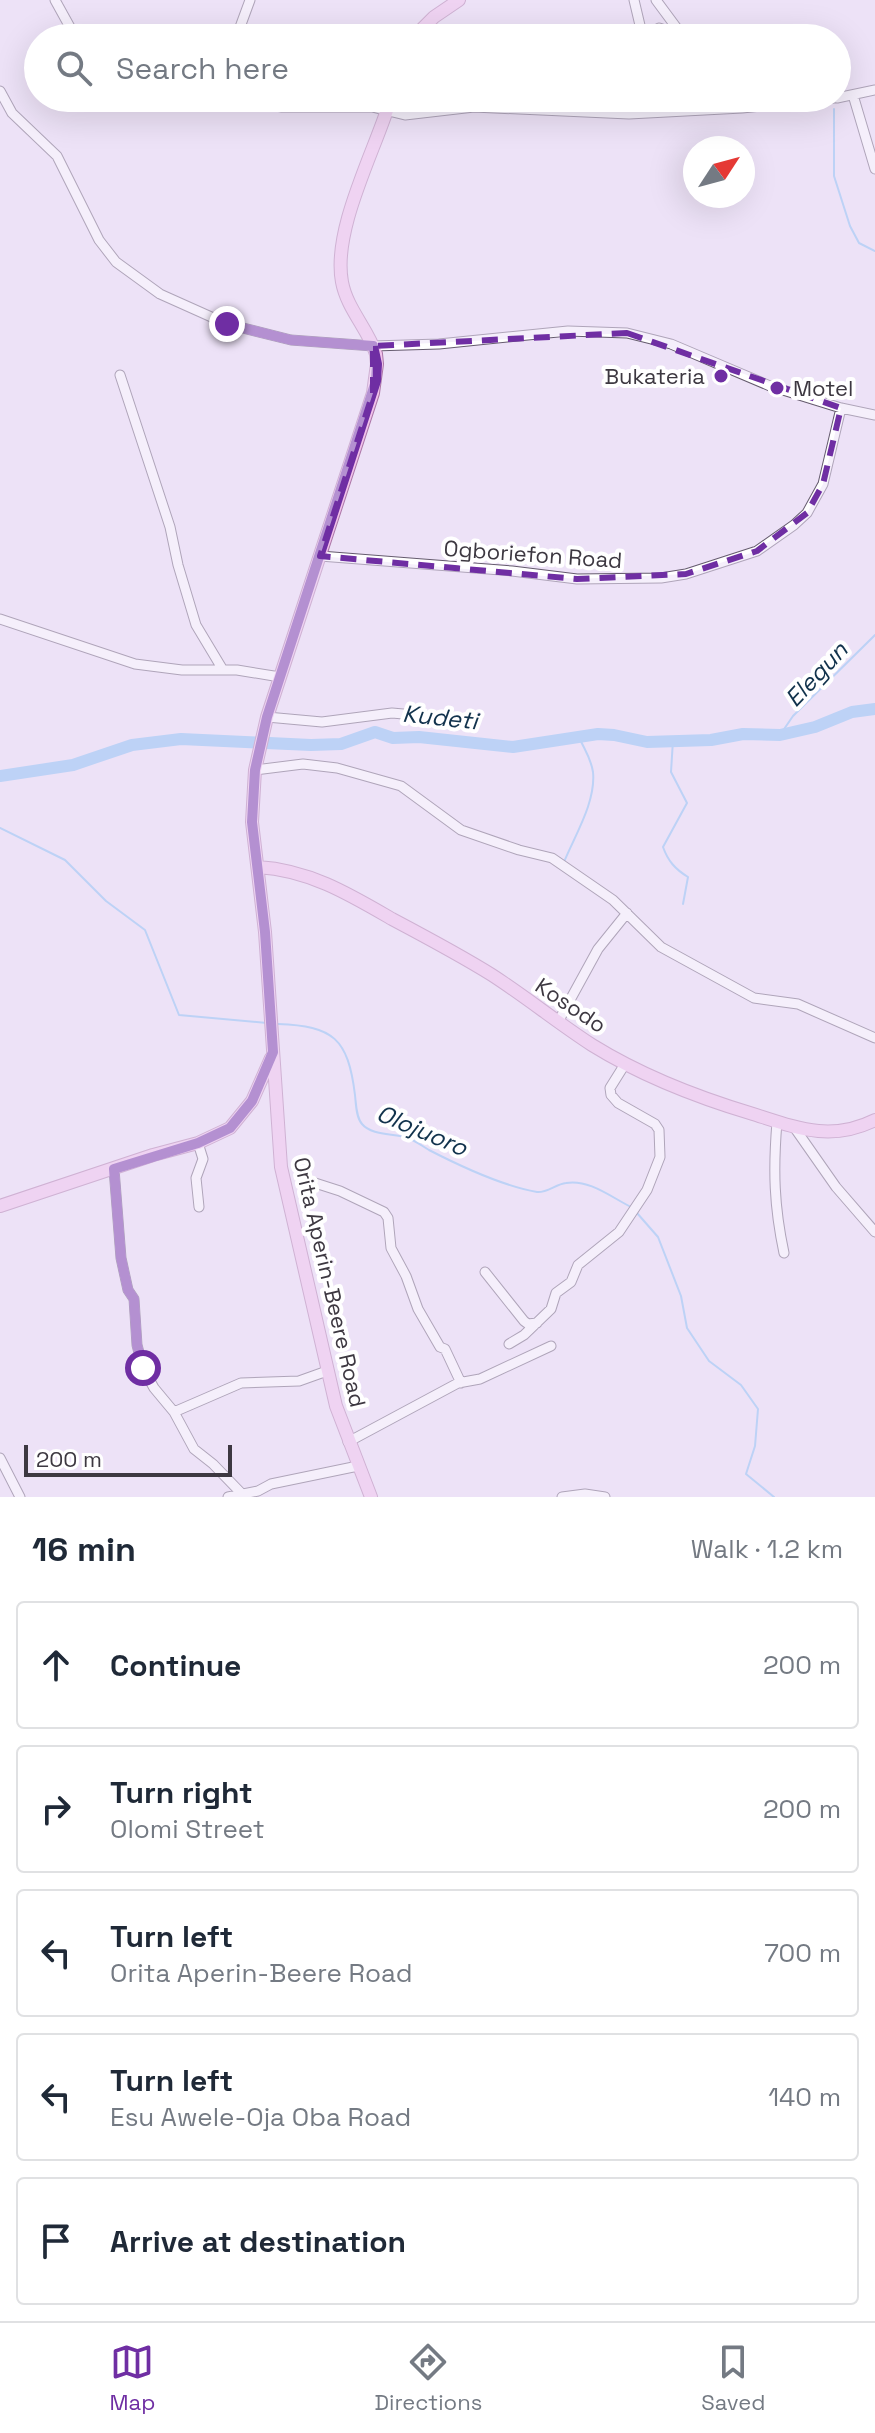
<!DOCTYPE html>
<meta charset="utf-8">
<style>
body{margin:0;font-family:"Space Grotesk",sans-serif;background:#f6f6f7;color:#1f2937}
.compass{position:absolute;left:683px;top:136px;width:72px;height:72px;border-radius:50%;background:#fff;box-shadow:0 8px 32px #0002;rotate:54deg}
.scale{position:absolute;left:24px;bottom:20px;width:208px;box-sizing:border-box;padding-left:8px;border:4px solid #3d3841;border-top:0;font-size:22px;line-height:28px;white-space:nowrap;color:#3d3841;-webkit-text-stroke:6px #fff;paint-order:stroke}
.stop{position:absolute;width:24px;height:24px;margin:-18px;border:6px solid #6f2ea3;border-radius:50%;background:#fff}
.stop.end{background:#6f2ea3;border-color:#fff;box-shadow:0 2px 8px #0008}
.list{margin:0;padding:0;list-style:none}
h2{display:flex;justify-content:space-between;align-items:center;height:104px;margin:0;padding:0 32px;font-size:34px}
h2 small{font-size:26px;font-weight:400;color:#747a83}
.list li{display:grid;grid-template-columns:52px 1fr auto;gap:24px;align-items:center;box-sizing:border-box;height:128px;margin:0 16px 16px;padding:0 16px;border:2px solid #e0e1e3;border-radius:8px}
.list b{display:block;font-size:30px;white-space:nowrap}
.list p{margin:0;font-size:26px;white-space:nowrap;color:#747a83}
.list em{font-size:26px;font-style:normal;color:#747a83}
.icon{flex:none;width:44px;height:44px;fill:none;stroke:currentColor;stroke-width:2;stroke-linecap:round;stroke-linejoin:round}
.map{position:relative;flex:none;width:875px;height:1497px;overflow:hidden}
.search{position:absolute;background:#fff;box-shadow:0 8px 32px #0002;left:24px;right:24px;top:24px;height:88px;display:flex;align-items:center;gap:20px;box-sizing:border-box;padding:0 28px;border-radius:44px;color:#747a83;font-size:30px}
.sheet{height:824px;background:#fff}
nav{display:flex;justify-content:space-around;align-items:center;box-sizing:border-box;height:112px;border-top:2px solid #e0e1e3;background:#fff;font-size:22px;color:#747a83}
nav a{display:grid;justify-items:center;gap:4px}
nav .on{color:#6f2ea3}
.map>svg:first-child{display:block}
</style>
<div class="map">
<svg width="875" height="1497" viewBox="0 0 875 1497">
<rect width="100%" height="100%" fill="#ede2f7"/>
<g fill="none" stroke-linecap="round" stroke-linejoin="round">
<!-- stream -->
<path stroke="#83bff3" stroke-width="2" d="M834 109V176L850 226 859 243 875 251
M780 735 793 716 875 635
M673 740 671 772 687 803 663 847C668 861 675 869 688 877L683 904
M0 828 65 860 106 901 145 930 179 1015 267 1023
M564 862C575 835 596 802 593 772 591 758 584 749 579 737
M278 1024C333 1026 348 1038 355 1095 356 1104 356 1117 362 1124 372 1136 395 1133 408 1138 416 1141 422 1146 429 1150 460 1166 503 1186 537 1192 547 1193 556 1184 566 1183 590 1179 612 1198 633 1208
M637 1213 658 1237 681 1296 687 1328 709 1361 741 1385 758 1409 755 1446 746 1474 774 1497"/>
<!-- river -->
<path stroke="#83bff3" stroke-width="12" d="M0 776 73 765 132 745 181 739 311 745 341 744 375 732 393 738 419 737 513 747 598 734 614 735 647 742 711 740 743 734 780 735 815 727 852 712 875 709"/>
<defs>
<path id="minor" d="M55 0 71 29 82 38
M634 0 643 38
M656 0 676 27 674 33 693 38
M644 36 659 28 674 33
M236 38 250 0
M0 91 12 113 57 156 99 240 116 262 160 294 227 324 291 340 373 346 439 344 568 331 627 333 671 344 770 386 841 408 875 415
M853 95 875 169
M225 98 282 107H372L405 115 474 107 629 114 742 108 834 98
M628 98 629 114
M837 98 875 90
M120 375 170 527 178 565 196 625 223 670
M320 556 512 571 577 579 661 578 686 574 757 551 794 525 807 513 823 484 841 408
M0 619 135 664 182 670H237L280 677
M267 717 322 722 392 713 459 719
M255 770 303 764 337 768 401 786 461 830 519 850 552 858 613 900 661 947 754 998 798 1004 875 1038
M558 1022 598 949 627 913
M777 1122C773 1170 774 1206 784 1253
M794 1127 836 1187 875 1232
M198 1143 203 1159 196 1178 199 1207
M114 1169 121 1258 128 1290 134 1299 137 1345 143 1368 154 1388 174 1412 194 1449 213 1464 243 1495
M312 1182 340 1191 384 1212 388 1218 391 1248 406 1276 418 1309 440 1347 445 1349 461 1383
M485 1272 524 1321 528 1324 537 1323
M509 1344 524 1335 551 1309 556 1293 571 1282 578 1265 619 1232 647 1190 660 1157 659 1130 655 1124 618 1103 611 1095 610 1088 625 1064
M174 1412 241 1383 299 1381 327 1371
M348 1442 458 1383 480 1379 551 1346
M0 1458 20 1497
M228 1497 258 1491 271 1484 358 1466
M562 1497 585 1494 605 1497"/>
<path id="major" d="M413 38 434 17 459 0
M258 867C309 870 349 894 392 919 426 937 460 955 492 975 526 997 558 1023 592 1045 642 1076 696 1097 753 1114 797 1128 831 1142 875 1120
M0 1206 153 1155 198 1143 230 1128 252 1101 271 1058
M371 1497 336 1406 281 1167 265 932 252 822 255 770 267 717 373 393 377 364 376 354C368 329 347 309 342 282 332 229 376 149 391 98"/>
</defs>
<!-- minor casing -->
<use href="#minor" stroke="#655b6e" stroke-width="11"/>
<!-- major casing -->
<use href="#major" stroke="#ac77a7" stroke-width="14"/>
<!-- minor -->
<use href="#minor" stroke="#fff" stroke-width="9"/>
<!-- major -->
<use href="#major" stroke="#f1c2eb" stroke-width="12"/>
</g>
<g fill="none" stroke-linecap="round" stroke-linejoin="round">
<!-- route -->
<path stroke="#6f2ea3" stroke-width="10" d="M143 1368 137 1345 134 1299 128 1290 121 1258 114 1169 198 1143 230 1128 252 1101 273 1052 265 932 252 822 255 770 267 717 376 381 377 364 373 346 291 340 227 324"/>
</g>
<!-- marked area -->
<path d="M0 0H875V1497H0ZM627 333 841 408 823 484 807 513 757 551 686 574 577 579 320 556 373 393V346Z" fill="#ede2f7" fill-opacity=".55" fill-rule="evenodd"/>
<path fill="none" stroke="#6f2ea3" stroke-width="6" stroke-dasharray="16 10" stroke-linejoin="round" d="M627 333 841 408 823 484 807 513 757 551 686 574 577 579 320 556 373 393V346Z"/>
<!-- markers -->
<g fill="#6f2ea3" stroke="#fff" stroke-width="3">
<circle cx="721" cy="376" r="8"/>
<circle cx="777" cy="388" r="8"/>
</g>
<g text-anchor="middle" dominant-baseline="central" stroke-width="8" stroke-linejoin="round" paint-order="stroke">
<!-- poi labels -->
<g font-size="22" fill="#3d3841" stroke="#fff" text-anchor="end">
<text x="705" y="376">Bukateria</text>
<text x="793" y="388" text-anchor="start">Motel</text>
</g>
<!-- street labels -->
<g font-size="22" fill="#3d3841" stroke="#fff">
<text transform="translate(533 554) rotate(4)">Ogboriefon Road</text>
<text transform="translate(571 1005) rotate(34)">Kosodo</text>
<text transform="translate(330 1282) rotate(77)">Orita Aperin-Beere Road</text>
</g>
<!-- water labels -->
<g font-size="24" font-style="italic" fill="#11324c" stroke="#fff">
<text transform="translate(816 674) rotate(-47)">Elegun</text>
<text transform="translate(440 717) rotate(6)">Kudeti</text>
<text transform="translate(422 1130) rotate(23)">Olojuoro</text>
</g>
</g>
</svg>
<svg class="compass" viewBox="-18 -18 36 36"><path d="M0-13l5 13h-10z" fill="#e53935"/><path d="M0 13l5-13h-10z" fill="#747a83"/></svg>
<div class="scale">200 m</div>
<div class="stop" style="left:143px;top:1368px"></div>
<div class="stop end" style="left:227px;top:324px"></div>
<div class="search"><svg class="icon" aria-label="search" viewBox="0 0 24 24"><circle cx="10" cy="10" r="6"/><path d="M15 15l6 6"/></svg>Search here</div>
</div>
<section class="sheet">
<h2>16 min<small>Walk · 1.2 km</small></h2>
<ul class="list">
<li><svg class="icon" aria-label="ahead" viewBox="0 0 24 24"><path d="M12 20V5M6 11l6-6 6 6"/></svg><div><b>Continue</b></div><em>200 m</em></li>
<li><svg class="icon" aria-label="right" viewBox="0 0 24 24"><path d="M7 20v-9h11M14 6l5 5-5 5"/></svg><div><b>Turn right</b><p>Olomi Street</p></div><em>200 m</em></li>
<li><svg class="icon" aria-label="left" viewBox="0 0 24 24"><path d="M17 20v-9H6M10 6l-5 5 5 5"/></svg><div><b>Turn left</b><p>Orita Aperin-Beere Road</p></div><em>700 m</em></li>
<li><svg class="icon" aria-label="left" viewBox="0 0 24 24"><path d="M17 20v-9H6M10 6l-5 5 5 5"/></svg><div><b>Turn left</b><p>Esu Awele-Oja Oba Road</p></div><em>140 m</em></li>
<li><svg class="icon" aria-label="arrive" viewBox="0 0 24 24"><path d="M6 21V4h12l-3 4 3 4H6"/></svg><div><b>Arrive at destination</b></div></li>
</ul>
</section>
<nav>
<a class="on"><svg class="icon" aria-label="map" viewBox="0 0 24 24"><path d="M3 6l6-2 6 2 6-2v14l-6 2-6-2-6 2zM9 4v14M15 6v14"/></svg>Map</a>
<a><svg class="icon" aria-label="directions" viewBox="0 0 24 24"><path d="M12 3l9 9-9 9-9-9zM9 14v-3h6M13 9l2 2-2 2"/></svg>Directions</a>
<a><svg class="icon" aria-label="saved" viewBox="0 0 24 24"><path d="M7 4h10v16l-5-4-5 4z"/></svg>Saved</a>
</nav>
